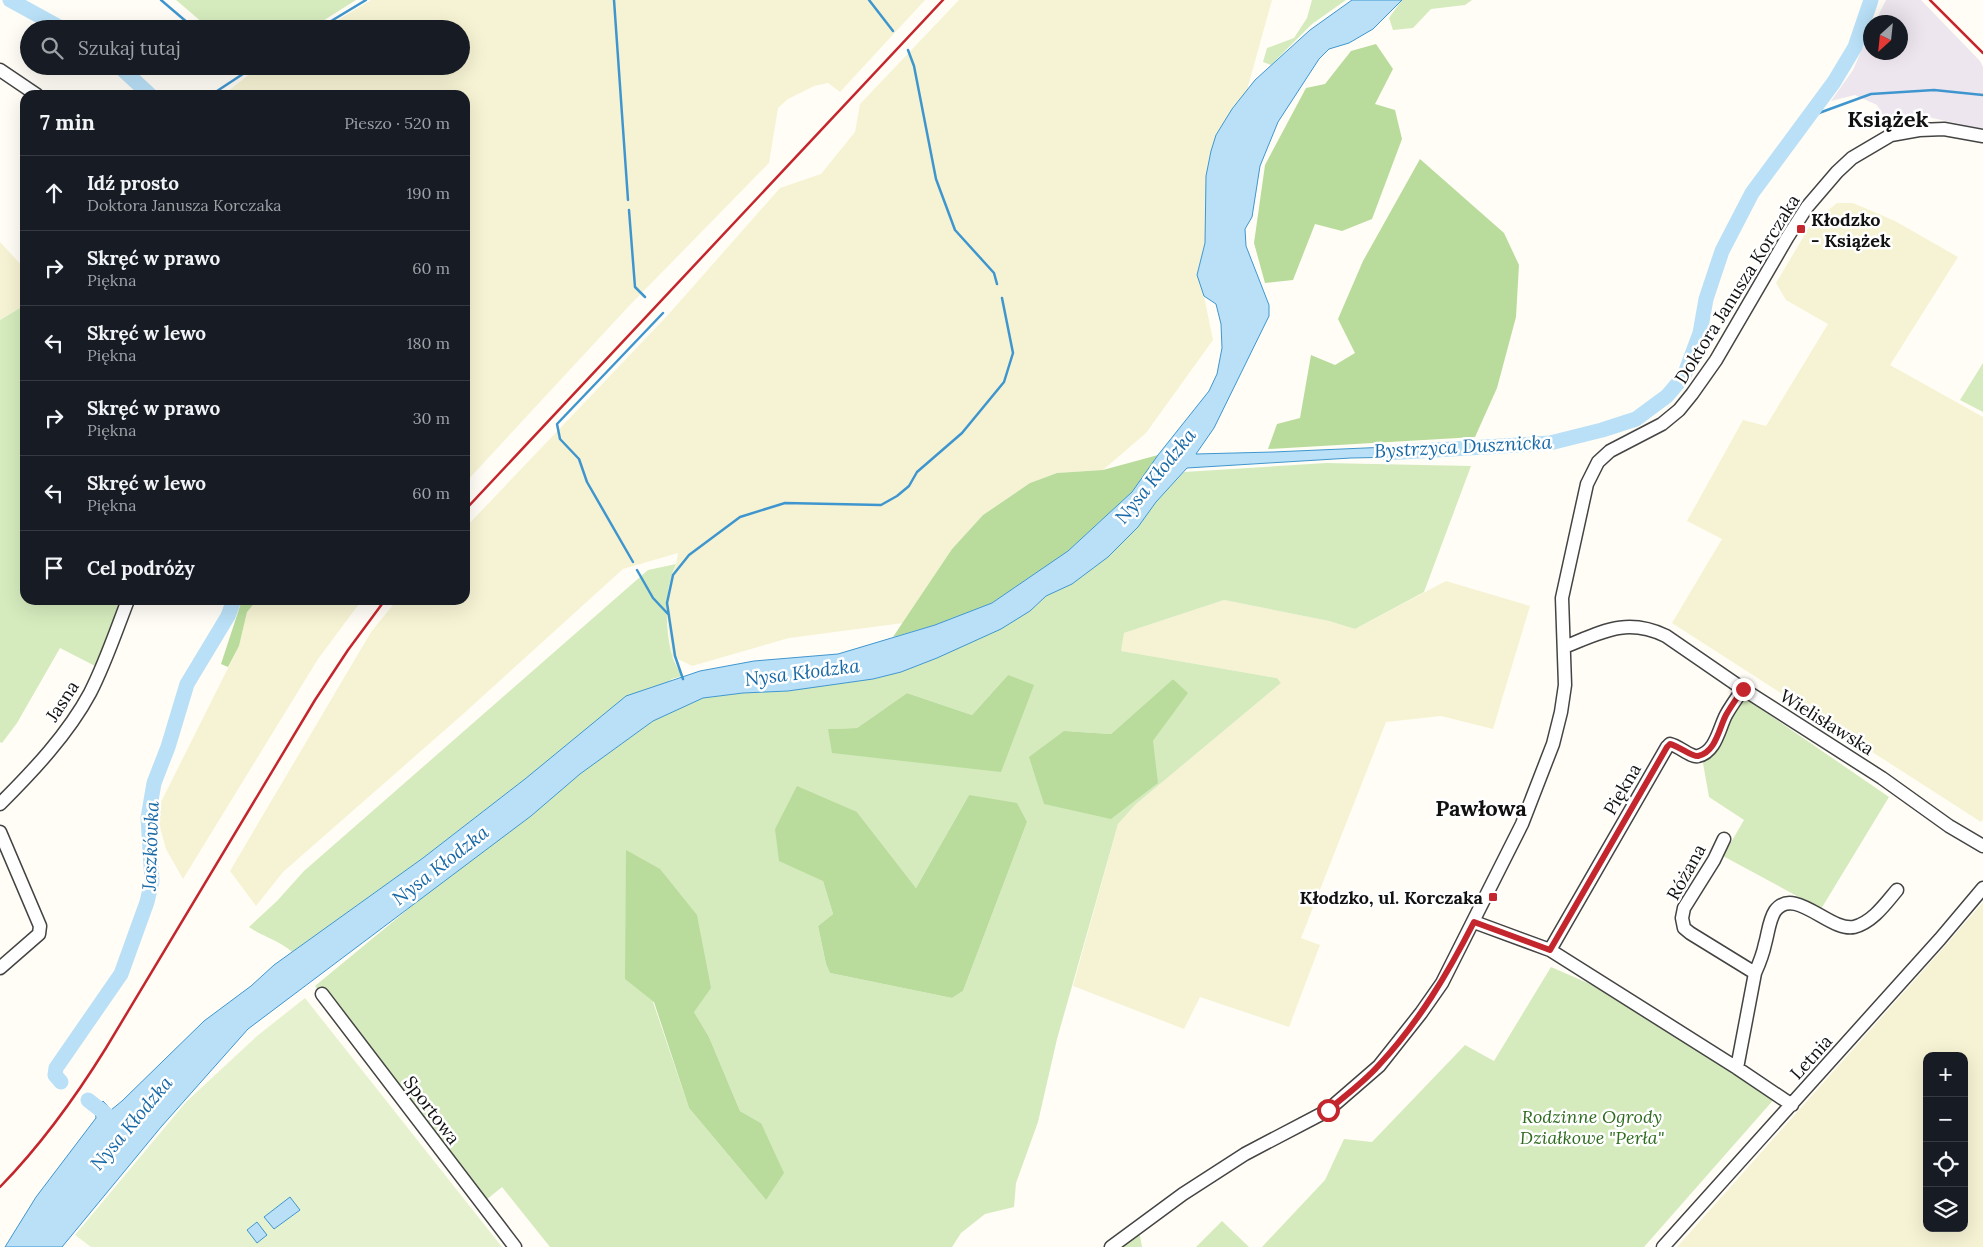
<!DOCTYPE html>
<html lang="pl">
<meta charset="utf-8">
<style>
body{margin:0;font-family:Lora,serif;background:#20242c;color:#f1f3f6}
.controls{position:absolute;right:15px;bottom:15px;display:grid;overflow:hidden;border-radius:10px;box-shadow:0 5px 20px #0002}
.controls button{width:45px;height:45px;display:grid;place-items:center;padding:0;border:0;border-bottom:1px solid #363941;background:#171b24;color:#f1f3f6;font:25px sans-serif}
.compass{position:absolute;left:1863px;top:15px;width:45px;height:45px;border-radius:50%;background:#171b24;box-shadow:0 5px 20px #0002;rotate:207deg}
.stop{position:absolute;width:15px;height:15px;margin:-11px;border:4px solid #c4262e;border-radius:50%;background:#fff}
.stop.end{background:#c4262e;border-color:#fff;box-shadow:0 1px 5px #0008}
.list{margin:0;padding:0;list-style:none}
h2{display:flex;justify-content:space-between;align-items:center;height:65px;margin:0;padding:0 20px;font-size:21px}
h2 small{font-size:16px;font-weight:400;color:#9ea1a6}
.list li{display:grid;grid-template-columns:32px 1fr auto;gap:15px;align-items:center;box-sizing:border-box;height:75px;padding:0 20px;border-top:1px solid #363941}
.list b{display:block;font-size:19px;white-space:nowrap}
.list p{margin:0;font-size:16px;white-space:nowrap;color:#9ea1a6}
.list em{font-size:16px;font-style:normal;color:#9ea1a6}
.icon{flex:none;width:28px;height:28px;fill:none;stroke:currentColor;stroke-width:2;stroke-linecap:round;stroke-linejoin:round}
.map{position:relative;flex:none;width:1983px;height:1247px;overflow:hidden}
.search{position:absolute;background:#171b24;box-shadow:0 5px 20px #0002;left:20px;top:20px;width:450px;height:55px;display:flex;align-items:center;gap:12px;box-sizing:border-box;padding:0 18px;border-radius:28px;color:#9ea1a6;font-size:19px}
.panel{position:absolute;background:#171b24;box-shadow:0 5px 20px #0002;left:20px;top:90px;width:450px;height:515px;border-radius:15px}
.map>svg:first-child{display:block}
</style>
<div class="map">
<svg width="1983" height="1247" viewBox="0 0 1983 1247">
<rect width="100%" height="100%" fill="#fffdf5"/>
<!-- industrial -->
<path fill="#eee6ef" d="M1886 0H1921L1980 61 1983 67V129L1923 116 1884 117 1877 105 1855 95 1831 101 1853 70 1870 31V52H1900V22H1875Z"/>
<!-- farmland -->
<path fill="#f6f3d4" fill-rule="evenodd" d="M371 0H925L840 92 828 83 814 86 788 99 778 108 769 163 628 307 465 483V95H223L260 66H461V29H323Z
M959 0H1272L1247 90 1232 109 1206 176 1205 243 1197 275 1204 296 1213 340 1146 433 1103 470 1057 473 1030 483 983 515 952 549 903 623 789 638 692 666 672 656 666 610 670 575 676 564 678 553 623 569 462 715 283 872 256 906 230 871 371 632 397 600H465V528L667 316 780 188 821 174 855 132 860 104Z
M1837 203H1853L1895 221 1958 257 1890 365 1983 417V819L1981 822 1672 623 1722 539 1687 521 1743 420 1766 426 1828 324 1786 300 1776 283 1811 224Z
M0 242 25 269V305L0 320Z
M1446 581 1530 606 1493 729 1441 716 1386 722 1301 938 1320 945 1289 1027 1200 997 1184 1029 1073 986 1118 824 1136 804 1281 683 1277 678 1120 651 1124 633 1224 600 1329 621 1355 629Z
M257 600H362L318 659 183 879 166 849 159 824 161 802 239 646 247 612Z
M1983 902V1247H1677L1945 946ZM1927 1056H1964V1228H1927Z"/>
<!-- green -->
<path fill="#d5ebbd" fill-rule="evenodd" d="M176 0H356L310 29H210Z
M1312 0H1346L1312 24 1271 65 1263 62 1267 48 1294 38 1307 18Z
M1402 0H1472L1465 5 1431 9 1413 28 1393 30 1389 18Z
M25 305V600H124L97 667 60 648 17 723 2 743 0 742V320Z
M1983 363V412L1960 400Z
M1326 463 1471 466 1424 592 1355 629 1329 621 1224 600 1124 633 1121 651 1277 678 1281 683 1136 804 1118 824 1057 1039 1038 1122 1016 1183 1014 1207 985 1214 961 1233 952 1247H550L502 1187 486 1200 315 986 424 896 531 816 580 774 653 721 703 698 743 693 788 691 873 679 901 672 937 658 1030 611 1046 596 1072 584 1108 557 1138 527 1156 502 1184 472ZM1008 675 1001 771 828 729 857 728 907 693 972 715ZM1173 679 1187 693 1153 741 1064 731 1111 734ZM969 795 1027 822 963 991 952 998 830 973 826 964 818 926 833 914 823 881 857 812 916 888ZM653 1002 694 1012 709 1037 740 1111 761 1123 766 1200 689 1108Z
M676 564C664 586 665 631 672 655 674 663 679 670 682 676L672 679 525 779 423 858 292 952C279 940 263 937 249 927L277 901 304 871 648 570Z
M1742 696 1889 797 1821 909 1723 856 1744 820 1709 797 1703 763 1721 738Z
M1551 967 1597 987 1776 1097 1644 1247H1262L1325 1180 1344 1139 1372 1142 1465 1045 1494 1061Z
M1222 1221 1249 1247H1196Z
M1139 1230 1142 1247H1116Z"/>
<!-- forest -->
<path fill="#b9dc9c" d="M1376 44 1393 69 1375 104 1395 110 1402 139 1372 219 1342 231 1315 224 1293 280 1265 283 1254 243 1265 165 1306 88 1325 84 1351 51Z
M1420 159 1504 233 1519 265 1516 317 1497 388 1475 437 1268 449 1277 424 1300 418 1311 355 1335 365 1355 353 1338 319 1363 261Z
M1158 455 1132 492 1068 551 1042 569 992 603 935 625 893 637 952 549 983 515 1030 483 1057 473 1103 470Z
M242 600H257L247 612 239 646 228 667 221 664Z
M1008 675 1034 685 1001 772 832 753 828 729 857 728 907 693 972 715Z
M1173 679 1188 693 1153 741 1158 783 1111 819 1044 804 1029 757 1064 731 1111 734Z
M797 786 857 812 916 888 969 795 1017 803 1027 822 963 991 952 998 830 973 826 964 818 926 833 914 823 881 779 861 775 829Z
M626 850 660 869 697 915 711 988 694 1012 709 1037 740 1111 761 1123 784 1173 766 1200 689 1108 654 1002 625 979Z"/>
<!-- pitch -->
<path fill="#e6f2cf" d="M305 998 502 1247H91L75 1235 186 1102 257 1036Z"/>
<!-- water -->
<path fill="#b9e0f7" stroke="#3f96cf" d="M1352 0H1402L1373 29 1349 43 1329 49 1319 59 1278 122 1260 166 1252 217 1245 229 1246 246 1269 305V316L1214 428 1196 454 1273 452 1411 446 1402 457 1351 458 1187 468 1156 502 1138 527 1108 557 1072 584 1046 596 1030 611 1001 629 937 658 901 672 873 679 788 691 743 693 703 698 653 721 580 774 531 816 248 1029 161 1127 62 1247H5L36 1197 96 1118 95 1110 103 1101 111 1110 122 1101 204 1021 251 986 274 965 423 858 525 779 626 696 700 671 754 661 838 654 935 625 992 603 1068 551 1132 492 1158 455 1209 391 1217 374 1222 348 1221 324 1216 304 1204 296 1197 275 1205 243 1206 176 1211 151 1216 135 1232 109 1255 80 1310 30Z
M290 1197 300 1210 274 1229 264 1217Z
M257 1222 267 1235 257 1243 247 1230Z"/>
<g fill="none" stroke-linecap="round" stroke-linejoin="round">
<!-- stream -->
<path stroke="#3f96cf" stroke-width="2.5" d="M161 0 195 29
M614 0 628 200
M869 0 893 31
M318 29 366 0
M908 50 914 66 936 179 955 230 994 273 997 284
M239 66 246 72
M211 95 255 66
M1808 117 1871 94 1934 90 1983 95
M629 210 635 287 645 297
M633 562 587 482 579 459 560 439 557 424 663 313
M637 570 653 598 669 615
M683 679 675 656 667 603 673 575 689 555 740 517 785 503 881 505 897 496 909 486 917 472 962 433 1004 382 1013 353 1002 298"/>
<!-- river -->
<path stroke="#b9e0f7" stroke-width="15" d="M10 0 63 29
M119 66 150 95
M1386 453 1550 443 1602 430 1636 419 1667 396 1684 376 1700 333 1706 299 1722 251 1752 193 1834 82 1855 47 1871 0
M61 1082 55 1075 56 1068 121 974 147 902 152 881 148 818 154 783 168 747 187 684 228 616 234 600
M88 1100 112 1119"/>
<defs>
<path id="minor" d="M0 70 37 95
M1564 647C1602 632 1626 617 1666 636L1743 689 1882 778 1949 826 1983 846
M0 804C33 771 68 734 90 693 105 664 116 631 128 600
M0 832 40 926 39 934 0 968
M1724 839 1714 860 1684 908 1682 918 1684 928 1690 933 1755 973 1737 1068
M1474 922 1550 950 1737 1068 1792 1105
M1550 950 1667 747 1670 744C1679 746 1692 758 1698 756 1716 752 1719 728 1726 715 1731 706 1737 698 1743 689
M1755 973C1759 964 1763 954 1765 944 1768 934 1769 920 1775 911 1794 885 1830 932 1854 927 1873 922 1886 903 1897 890
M322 994 515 1247
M1111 1247 1183 1194 1245 1154 1327 1111 1379 1066 1421 1013 1442 983 1522 824 1553 744 1561 712 1565 685 1562 598 1587 484 1598 462 1610 451 1662 424 1679 410 1692 394 1716 360 1787 238 1807 207 1837 172 1852 158 1891 135 1919 130 1944 129 1983 136
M1663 1247 1940 939 1983 888"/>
</defs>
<!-- minor casing -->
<use href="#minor" stroke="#444" stroke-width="15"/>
<!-- minor -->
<use href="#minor" stroke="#fff" stroke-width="12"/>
<!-- rail -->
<path stroke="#c4262e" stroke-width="2.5" d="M1930 0 1983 53
M465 510 943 0
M0 1187C41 1145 75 1098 106 1048L315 700 348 650 385 600"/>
</g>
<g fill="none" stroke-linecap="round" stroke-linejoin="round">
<!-- route -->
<path stroke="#c4262e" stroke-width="6" d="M1328 1110C1345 1096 1364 1082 1379 1065 1419 1022 1448 973 1474 922L1550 950 1667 747 1670 744C1679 746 1692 757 1698 756 1716 752 1719 728 1726 715 1731 706 1737 698 1743 689"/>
</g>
<!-- markers -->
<g fill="#c4262e" stroke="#fff" stroke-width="2">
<rect x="1796" y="224" width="10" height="10" rx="2.5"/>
<rect x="1488" y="892" width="10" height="10" rx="2.5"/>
</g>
<g text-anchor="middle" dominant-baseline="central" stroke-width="5" stroke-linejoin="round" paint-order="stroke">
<!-- poi labels -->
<g font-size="18" font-weight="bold" fill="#111" stroke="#fff" text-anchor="start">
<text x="1811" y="219">Kłodzko<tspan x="1811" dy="21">- Książek</tspan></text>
<text x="1483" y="897" text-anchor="end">Kłodzko, ul. Korczaka</text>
</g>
<!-- street labels -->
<g font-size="18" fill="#111" stroke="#fff">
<text transform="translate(1737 289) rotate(-58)">Doktora Janusza Korczaka</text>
<text transform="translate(62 701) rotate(-57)">Jasna</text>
<text transform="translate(1827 722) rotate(32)">Wielisławska</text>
<text transform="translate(1622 789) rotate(-60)">Piękna</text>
<text transform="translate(1686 872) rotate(-61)">Różana</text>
<text transform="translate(1811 1057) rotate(-48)">Letnia</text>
<text transform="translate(432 1110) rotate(53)">Sportowa</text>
</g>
<!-- park labels -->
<g font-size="18" font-style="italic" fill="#2f6b1f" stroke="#fff">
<text x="1592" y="1116">Rodzinne Ogrody<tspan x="1592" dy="21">Działkowe "Perła"</tspan></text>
</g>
<!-- water labels -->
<g font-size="19" font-style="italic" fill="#1768a6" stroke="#fff">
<text transform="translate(1463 446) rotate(-3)">Bystrzyca Dusznicka</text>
<text transform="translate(1155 476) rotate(-51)">Nysa Kłodzka</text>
<text transform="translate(802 672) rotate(-7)">Nysa Kłodzka</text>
<text transform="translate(150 846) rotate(-88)">Jaszkówka</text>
<text transform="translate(440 865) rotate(-38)">Nysa Kłodzka</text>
<text transform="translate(131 1123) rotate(-50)">Nysa Kłodzka</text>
</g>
<!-- district labels -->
<g font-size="22" font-weight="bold" fill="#111" stroke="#fff">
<text x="1888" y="119">Książek</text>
<text x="1481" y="808">Pawłowa</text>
</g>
</g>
</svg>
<div class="controls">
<button>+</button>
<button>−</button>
<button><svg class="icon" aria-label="locate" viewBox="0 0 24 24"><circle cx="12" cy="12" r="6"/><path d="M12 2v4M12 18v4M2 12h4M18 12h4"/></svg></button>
<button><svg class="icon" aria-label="layers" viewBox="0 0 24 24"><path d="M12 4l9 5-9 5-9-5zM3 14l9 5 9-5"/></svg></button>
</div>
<svg class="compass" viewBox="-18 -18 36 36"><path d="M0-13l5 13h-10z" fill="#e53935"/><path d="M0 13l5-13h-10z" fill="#9ea1a6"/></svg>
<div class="stop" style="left:1328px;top:1110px"></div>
<div class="stop end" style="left:1743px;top:689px"></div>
<div class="search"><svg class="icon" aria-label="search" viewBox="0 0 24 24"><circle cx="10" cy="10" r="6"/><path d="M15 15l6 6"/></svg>Szukaj tutaj</div>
<section class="panel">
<h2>7 min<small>Pieszo · 520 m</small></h2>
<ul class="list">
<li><svg class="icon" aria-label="ahead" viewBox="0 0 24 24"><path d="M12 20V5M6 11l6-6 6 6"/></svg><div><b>Idź prosto</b><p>Doktora Janusza Korczaka</p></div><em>190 m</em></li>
<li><svg class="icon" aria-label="right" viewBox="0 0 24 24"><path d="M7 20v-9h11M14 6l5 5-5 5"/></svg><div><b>Skręć w prawo</b><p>Piękna</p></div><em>60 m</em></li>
<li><svg class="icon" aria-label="left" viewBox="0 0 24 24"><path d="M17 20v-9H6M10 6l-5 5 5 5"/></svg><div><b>Skręć w lewo</b><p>Piękna</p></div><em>180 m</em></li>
<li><svg class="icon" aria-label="right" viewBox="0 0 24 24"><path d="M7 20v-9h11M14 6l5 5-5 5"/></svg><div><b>Skręć w prawo</b><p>Piękna</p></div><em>30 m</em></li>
<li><svg class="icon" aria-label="left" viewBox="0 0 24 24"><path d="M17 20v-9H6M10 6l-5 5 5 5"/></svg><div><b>Skręć w lewo</b><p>Piękna</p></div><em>60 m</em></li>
<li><svg class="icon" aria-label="arrive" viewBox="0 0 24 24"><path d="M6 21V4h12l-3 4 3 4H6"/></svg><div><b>Cel podróży</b></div></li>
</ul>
</section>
</div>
